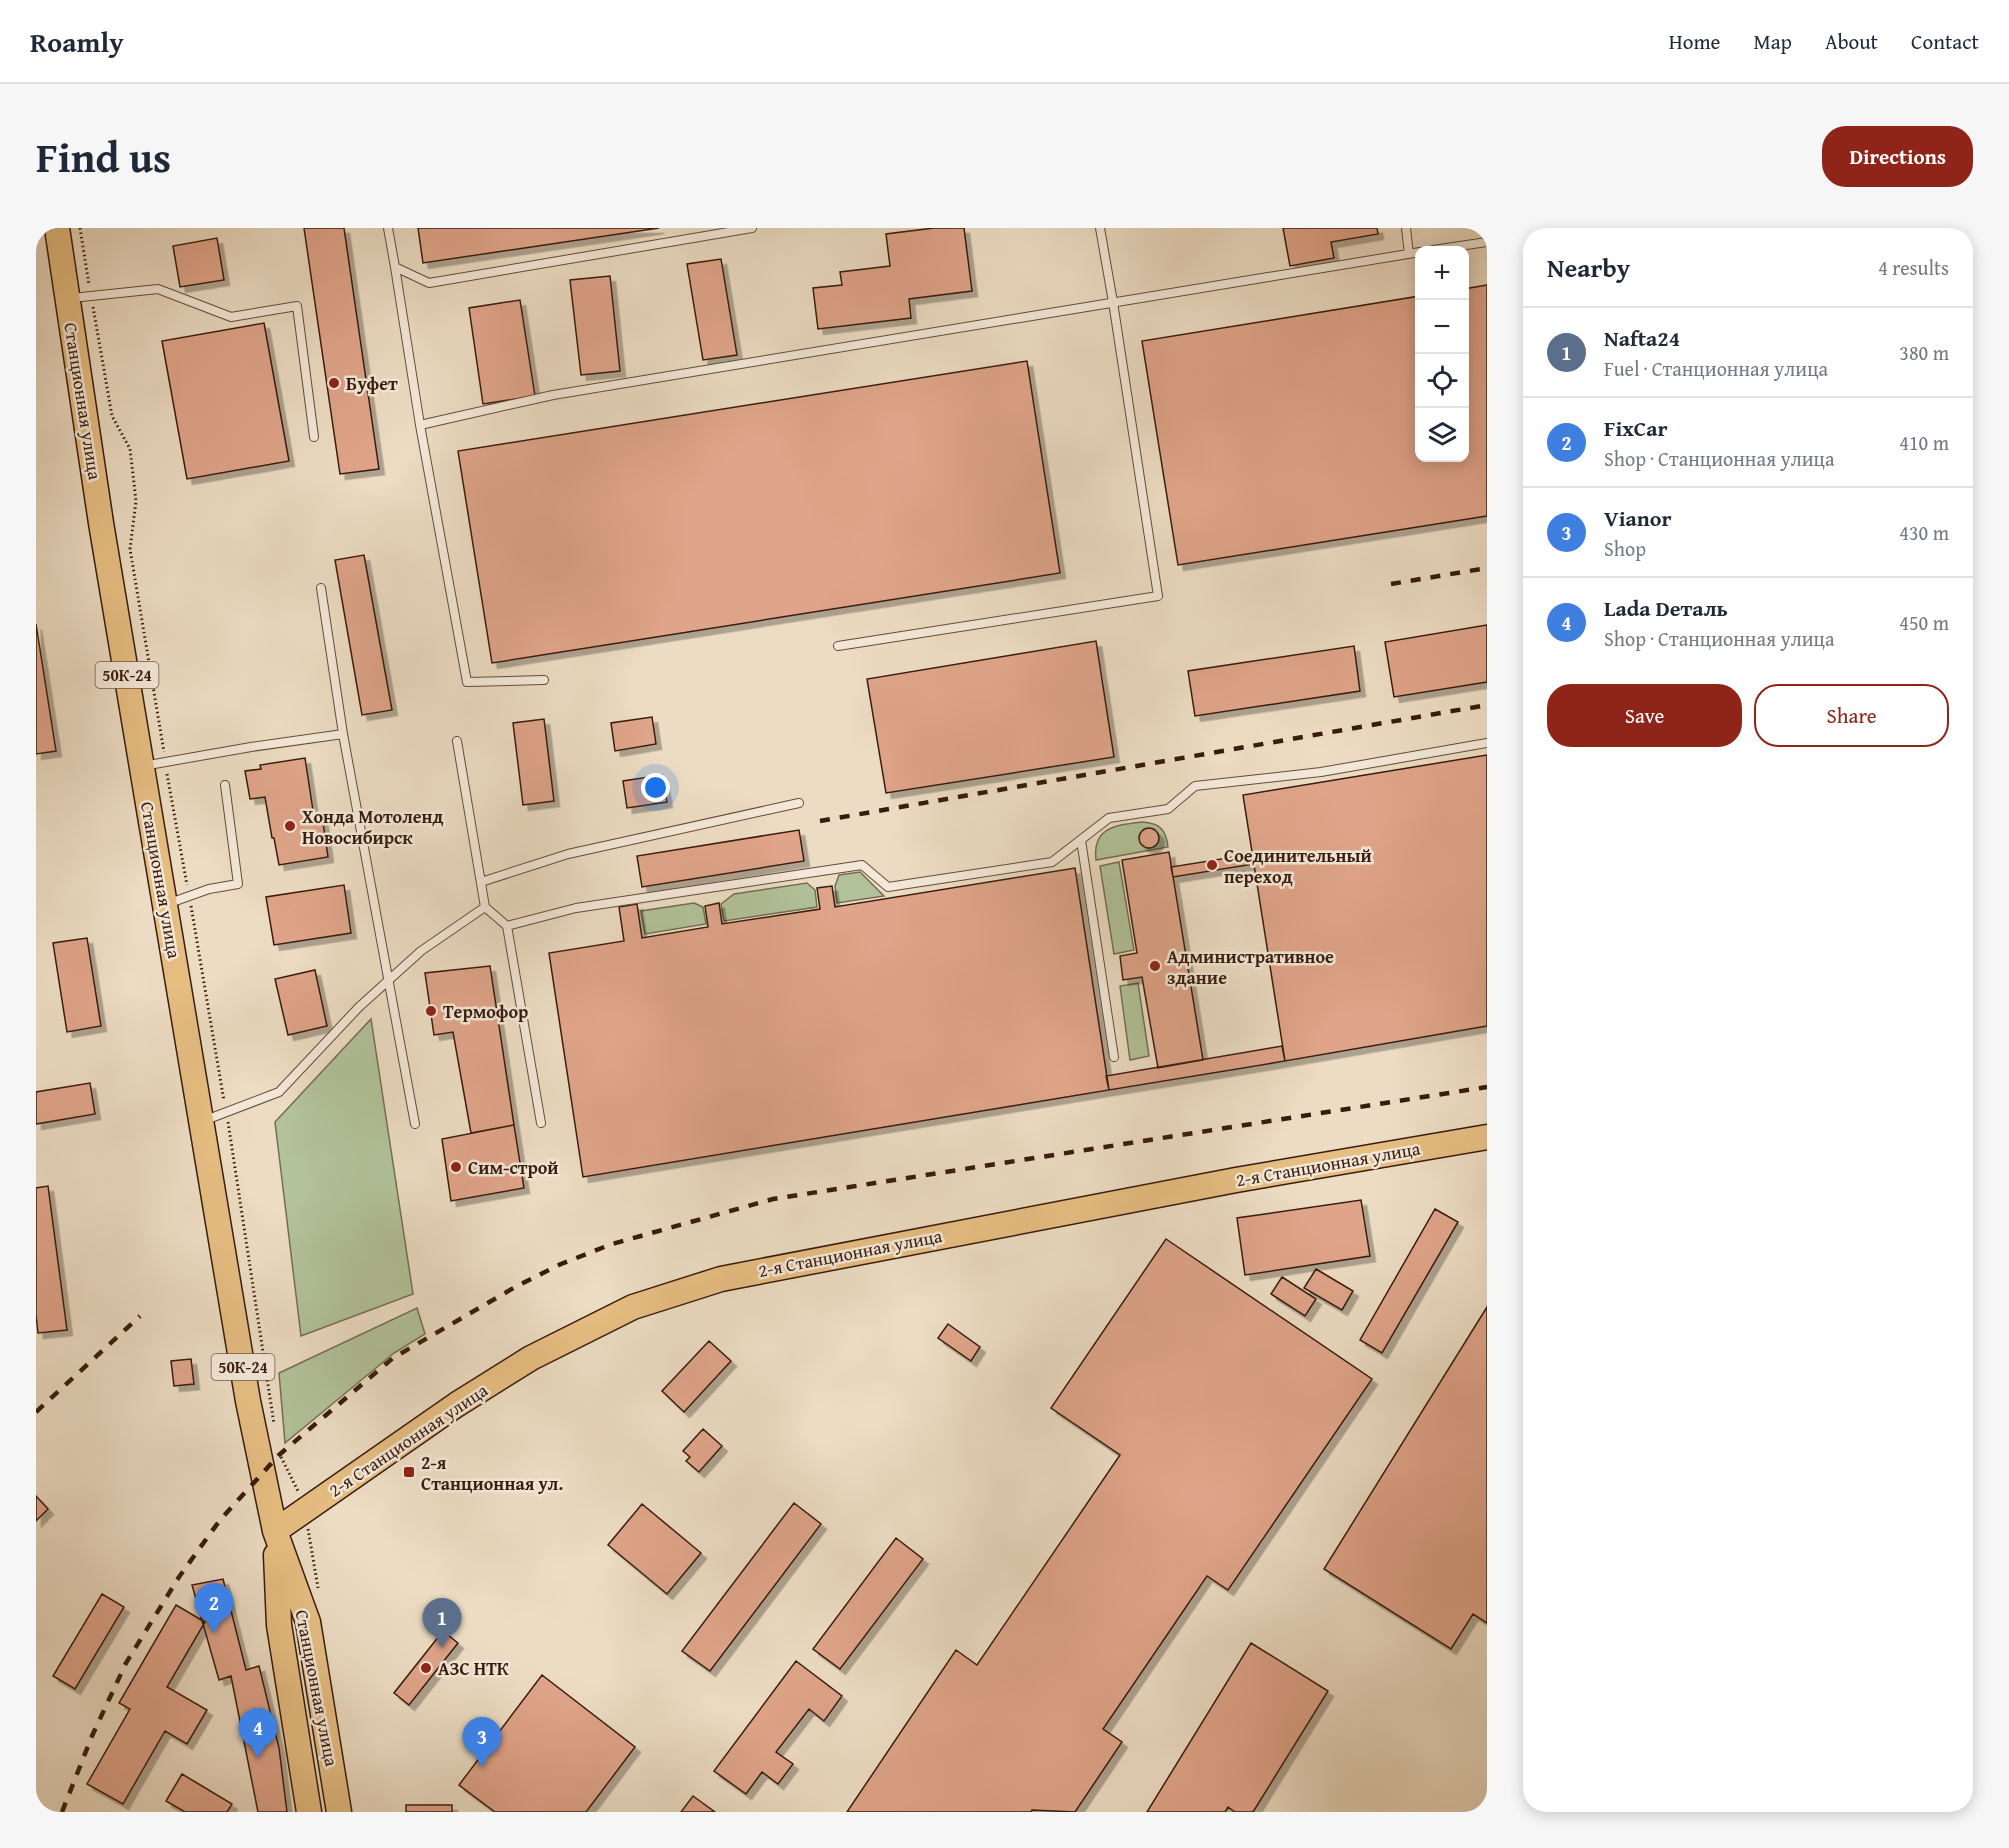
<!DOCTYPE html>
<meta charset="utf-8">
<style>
body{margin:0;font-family:"Gentium Book Plus",serif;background:#f6f6f7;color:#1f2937}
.controls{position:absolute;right:18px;top:18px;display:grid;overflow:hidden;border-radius:12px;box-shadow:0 3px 15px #0003}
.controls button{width:54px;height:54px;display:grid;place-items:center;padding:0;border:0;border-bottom:2px solid #e0e1e3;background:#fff;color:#1f2937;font:30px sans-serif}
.you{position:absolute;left:620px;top:560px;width:21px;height:21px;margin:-15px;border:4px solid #fff;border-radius:50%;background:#1a73e8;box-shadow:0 0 0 9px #1a73e833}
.badge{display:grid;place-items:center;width:39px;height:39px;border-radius:50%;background:#8f2418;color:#fff;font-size:20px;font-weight:700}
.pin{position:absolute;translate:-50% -50px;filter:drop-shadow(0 2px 3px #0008)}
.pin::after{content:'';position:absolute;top:32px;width:21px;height:18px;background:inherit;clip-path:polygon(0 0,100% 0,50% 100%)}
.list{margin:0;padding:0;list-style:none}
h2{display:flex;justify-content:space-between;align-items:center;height:78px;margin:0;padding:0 24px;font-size:26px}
h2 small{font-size:20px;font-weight:400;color:#747a83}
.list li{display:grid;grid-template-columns:39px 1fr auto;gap:18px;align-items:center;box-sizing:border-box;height:90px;padding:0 24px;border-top:2px solid #e0e1e3}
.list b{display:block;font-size:22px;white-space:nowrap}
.list p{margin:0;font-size:20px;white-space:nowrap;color:#747a83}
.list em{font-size:20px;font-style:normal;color:#747a83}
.actions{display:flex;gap:12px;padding:18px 24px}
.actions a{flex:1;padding:14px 0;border:2px solid #8f2418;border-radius:24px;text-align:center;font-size:21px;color:#8f2418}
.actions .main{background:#8f2418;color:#fff}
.icon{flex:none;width:33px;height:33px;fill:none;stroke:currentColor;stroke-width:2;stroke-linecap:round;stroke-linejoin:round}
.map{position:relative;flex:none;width:1451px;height:1584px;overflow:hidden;border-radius:24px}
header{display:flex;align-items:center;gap:36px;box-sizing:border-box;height:84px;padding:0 30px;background:#fff;border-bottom:2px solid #e0e1e3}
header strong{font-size:28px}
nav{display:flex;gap:33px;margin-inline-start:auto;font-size:21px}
.intro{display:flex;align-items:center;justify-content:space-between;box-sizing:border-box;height:144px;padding:0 36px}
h1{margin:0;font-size:42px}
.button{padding:15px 27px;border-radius:24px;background:#8f2418;color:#fff;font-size:21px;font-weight:700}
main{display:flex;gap:36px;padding:0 36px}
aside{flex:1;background:#fff;border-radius:24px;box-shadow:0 3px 15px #0003}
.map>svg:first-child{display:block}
</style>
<header>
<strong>Roamly</strong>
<nav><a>Home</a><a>Map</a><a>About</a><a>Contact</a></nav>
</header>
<div class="intro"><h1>Find us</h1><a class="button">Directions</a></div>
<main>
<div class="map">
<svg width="1451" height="1584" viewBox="0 0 1451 1584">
<defs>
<filter id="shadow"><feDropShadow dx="5.5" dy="5.5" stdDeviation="0" flood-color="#0004"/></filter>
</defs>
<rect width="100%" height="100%" fill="#ecdcc3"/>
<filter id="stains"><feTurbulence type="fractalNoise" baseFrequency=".00333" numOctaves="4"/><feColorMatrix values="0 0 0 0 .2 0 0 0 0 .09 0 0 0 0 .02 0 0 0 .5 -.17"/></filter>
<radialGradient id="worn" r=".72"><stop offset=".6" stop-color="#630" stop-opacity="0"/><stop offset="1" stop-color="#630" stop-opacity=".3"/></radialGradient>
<!-- green -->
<path fill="#b2c299" stroke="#746e53" stroke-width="1.5" d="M1106 594C1123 595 1130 601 1132 619L1060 632C1056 599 1081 597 1106 594Z
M1083 634 1098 722 1078 726 1064 638Z
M824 644 848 668 801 675 799 658 803 647Z
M771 655 779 662 781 679 688 693 685 676 698 666Z
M658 675 667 679 670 696 609 706 605 683Z
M1102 755 1113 828 1094 832 1084 758Z
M335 791 377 1066 265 1108 239 894Z
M381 1080 389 1106 358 1125 249 1215 243 1145Z"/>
<!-- building -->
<path fill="#dfa489" stroke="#371b0d" stroke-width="1.5" filter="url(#shadow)" d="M268 0H308L343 241 304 246Z
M382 0H623L387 35Z
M898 0H928L936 63 873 71 875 90 782 101 777 60 806 57 804 44 854 38 850 6Z
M1247 0H1341L1342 6 1295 14 1298 30 1254 38Z
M181 10 188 52 144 59 137 18Z
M685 31 701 127 667 132 651 36Z
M574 48 584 143 545 147 534 52Z
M1451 57V288L1142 337 1106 113 1384 68V230H1428V61Z
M484 72 499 168 447 176 433 80Z
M228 95 253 233 151 251 126 113Z
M991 133 1024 345 456 435 422 223Z
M328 327 356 482 326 487 299 332Z
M0 396 20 523 0 526Z
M1451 397V454L1358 469 1349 414Z
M1060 413 1078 529 850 565 831 451Z
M1318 418 1324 463 1159 488 1152 443Z
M616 489 620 516 579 523 575 495Z
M508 491 518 573 487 577 477 495Z
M1451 527V798L1249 833 1207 567Z
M269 530 278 589 286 588 292 629 243 637 238 610H236L229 569 214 571 209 543 225 541 224 537Z
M626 547 631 574 591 580 587 553Z
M1103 610a10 10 0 1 1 20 0a10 10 0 1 1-20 0Z
M763 602 768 633 606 659 601 628Z
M1133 624 1167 832 1122 840 1106 749 1087 752 1084 728 1101 725 1086 632Z
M1216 626 1218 636 1137 649 1135 639Z
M1039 640 1073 862 547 949 513 725 588 713 583 679 601 676 606 710 672 699 669 678 683 675 686 696 784 681 781 660 796 658 799 679Z
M308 657 315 705 238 717 230 669Z
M51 710 65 798 31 804 17 715Z
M454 738 478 897 435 905 417 804 398 807 389 745Z
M279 742 291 798 252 807 239 751Z
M1246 818 1249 833 1073 862 1070 848Z
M54 855 59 886 0 896V864Z
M478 897 488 960 415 973 406 911Z
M12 958 31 1102 2 1105 0 1087V960Z
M1325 972 1334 1028 1209 1047 1201 990Z
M1399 981 1422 994 1346 1125 1324 1112Z
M1130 1011 1336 1151 1192 1362 1171 1348 1067 1501 1086 1514 1039 1584 996 1582 995 1584H811L920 1422 941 1437 1084 1227 1015 1180Z
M1280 1041 1317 1063 1306 1082 1268 1060Z
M1246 1049 1280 1071 1269 1088 1235 1066Z
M1451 1079V1395L1437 1386 1415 1421 1288 1341Z
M912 1096 944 1119 935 1133 902 1110Z
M673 1113 695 1133 648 1184 626 1163Z
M155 1131 158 1156 138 1158 135 1133Z
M667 1201 686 1218 663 1244 650 1233 654 1229 647 1223Z
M0 1268 12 1281 0 1293Z
M758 1275 785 1296 674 1443 646 1423Z
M606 1276 665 1325 631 1366 572 1317Z
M860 1310 887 1331 804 1441 777 1421Z
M187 1351 210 1442 223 1438 243 1520 251 1584H222L195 1448 183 1452 156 1357Z
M66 1366 88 1379 39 1461 17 1448Z
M140 1377 169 1394 131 1459 171 1482 151 1516 129 1503 87 1576 51 1556 94 1481 83 1475Z
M407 1403 422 1415 373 1477 358 1465Z
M1215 1415 1292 1463 1217 1584H1199L1192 1579 1189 1584H1111Z
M760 1433 806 1468 788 1493 773 1481 740 1524 757 1536 742 1556 726 1544 710 1566 678 1543Z
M506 1447 599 1519 550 1584H459L423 1557Z
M146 1546 196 1576 191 1584H149L130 1573Z
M657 1568 679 1584H645Z
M370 1577H416V1584H370Z"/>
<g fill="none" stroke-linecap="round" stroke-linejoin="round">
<defs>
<path id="service" d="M352 0 359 39 393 55 716 0
M1370 0 1373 26
M1397 22 1451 14
M359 39 384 197 431 454 508 452
M36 70 122 61 195 89 261 78 278 209
M384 197 517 167 1384 24
M285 360 307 506 379 896
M802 418 1122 368 1077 74 1064 0
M421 513 449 679
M107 538 215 519 307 506
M1045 612 1078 829
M445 654 532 626 763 575
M131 676 173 661 202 656 189 557
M471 698 540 680 826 637 852 659 1016 634 1073 590 1132 581 1159 558 1285 544 1451 515
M167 893 243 864 323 779 385 723 449 679 471 698 505 895"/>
<path id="primary" d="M21 0 65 295 212 1173 239 1303 272 1394 303 1584
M239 1303 420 1177 495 1130 597 1079 685 1051 1200 952 1451 909
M240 1327 243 1397 273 1584"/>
</defs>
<!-- service casing -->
<use href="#service" stroke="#644b3a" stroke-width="10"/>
<!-- primary casing -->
<use href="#primary" stroke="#371b0d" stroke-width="27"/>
<!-- path -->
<path stroke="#371b0d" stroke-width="3" stroke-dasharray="1.5 3" stroke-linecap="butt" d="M44 0 53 57
M57 79 76 188 94 221 100 273 94 321 128 524
M131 546 151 657
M155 678 188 873
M192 894 238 1196
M245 1229 262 1263
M272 1301 282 1360"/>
<!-- service -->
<use href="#service" stroke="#f3e8d8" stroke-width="8"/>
<!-- primary -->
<use href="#primary" stroke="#e6be82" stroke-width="24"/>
<!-- rail -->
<path stroke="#371b0d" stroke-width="4.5" stroke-dasharray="10 10" stroke-linecap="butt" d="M1355 356 1451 340
M784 593 1451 477
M0 1184 104 1088
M26 1584 56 1508 90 1435 143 1349 184 1292 243 1227 357 1130 481 1058 525 1036 576 1016 737 971 1451 859"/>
</g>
<!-- markers -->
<g fill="#8f2418" stroke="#f3e8d8" stroke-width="2">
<circle cx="298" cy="155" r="6"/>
<circle cx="254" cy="598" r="6"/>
<circle cx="1176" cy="637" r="6"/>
<circle cx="1119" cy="738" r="6"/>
<circle cx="395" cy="783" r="6"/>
<circle cx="420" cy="939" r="6"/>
<rect x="367" y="1238" width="12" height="12" rx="3"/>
<circle cx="390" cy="1440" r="6"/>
</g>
<g text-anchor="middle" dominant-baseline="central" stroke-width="5" stroke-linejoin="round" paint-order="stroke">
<!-- shield labels -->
<g fill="#f3e8d8" stroke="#6f584a" stroke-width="1.5">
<rect x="59.5" y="434" width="63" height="26" rx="4.5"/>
<rect x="175.5" y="1126" width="63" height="26" rx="4.5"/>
</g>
<g font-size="16" font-weight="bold" fill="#371b0d">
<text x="91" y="447">50К-24</text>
<text x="207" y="1139">50К-24</text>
</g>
<!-- poi labels -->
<g font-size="18" font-weight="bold" fill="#371b0d" stroke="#f3e8d8" text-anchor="start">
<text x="310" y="155">Буфет</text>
<text x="266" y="588">Хонда Мотоленд<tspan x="266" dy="21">Новосибирск</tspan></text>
<text x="1188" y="627">Соединительный<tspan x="1188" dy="21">переход</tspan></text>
<text x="1131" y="728">Административное<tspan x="1131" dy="21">здание</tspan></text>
<text x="407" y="783">Термофор</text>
<text x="432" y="939">Сим-строй</text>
<text x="385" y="1234">2-я<tspan x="385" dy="21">Станционная ул.</tspan></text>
<text x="402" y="1440">АЗС НТК</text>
</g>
<!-- street labels -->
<g font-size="18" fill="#371b0d" stroke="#f3e8d8">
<text transform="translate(47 173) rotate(81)">Станционная улица</text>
<text transform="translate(125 652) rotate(80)">Станционная улица</text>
<text transform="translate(1292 936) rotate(-10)">2-я Станционная улица</text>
<text transform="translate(814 1025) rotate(-11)">2-я Станционная улица</text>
<text transform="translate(372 1212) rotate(-34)">2-я Станционная улица</text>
<text transform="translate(281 1460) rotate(79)">Станционная улица</text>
</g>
</g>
<rect width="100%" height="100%" filter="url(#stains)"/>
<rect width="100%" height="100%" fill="url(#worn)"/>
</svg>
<div class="controls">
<button>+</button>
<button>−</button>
<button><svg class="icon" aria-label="locate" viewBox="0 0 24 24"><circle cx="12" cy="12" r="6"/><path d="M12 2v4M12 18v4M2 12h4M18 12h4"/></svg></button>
<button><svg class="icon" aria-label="layers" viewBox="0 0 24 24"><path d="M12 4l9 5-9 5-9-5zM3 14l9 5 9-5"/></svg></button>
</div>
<div class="you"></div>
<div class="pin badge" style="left:406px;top:1420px;background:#5c6f8a">1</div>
<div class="pin badge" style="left:178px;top:1405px;background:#3f7fe0">2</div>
<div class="pin badge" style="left:446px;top:1539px;background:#3f7fe0">3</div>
<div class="pin badge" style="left:222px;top:1530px;background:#3f7fe0">4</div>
</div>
<aside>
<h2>Nearby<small>4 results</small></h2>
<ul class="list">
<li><span class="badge" style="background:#5c6f8a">1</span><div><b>Nafta24</b><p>Fuel · Станционная улица</p></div><em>380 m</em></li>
<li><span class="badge" style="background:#3f7fe0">2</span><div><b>FixCar</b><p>Shop · Станционная улица</p></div><em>410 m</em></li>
<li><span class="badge" style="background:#3f7fe0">3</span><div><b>Vianor</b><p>Shop</p></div><em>430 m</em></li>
<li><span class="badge" style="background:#3f7fe0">4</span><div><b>Lada Dеталь</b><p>Shop · Станционная улица</p></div><em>450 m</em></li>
</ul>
<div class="actions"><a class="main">Save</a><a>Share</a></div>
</aside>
</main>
